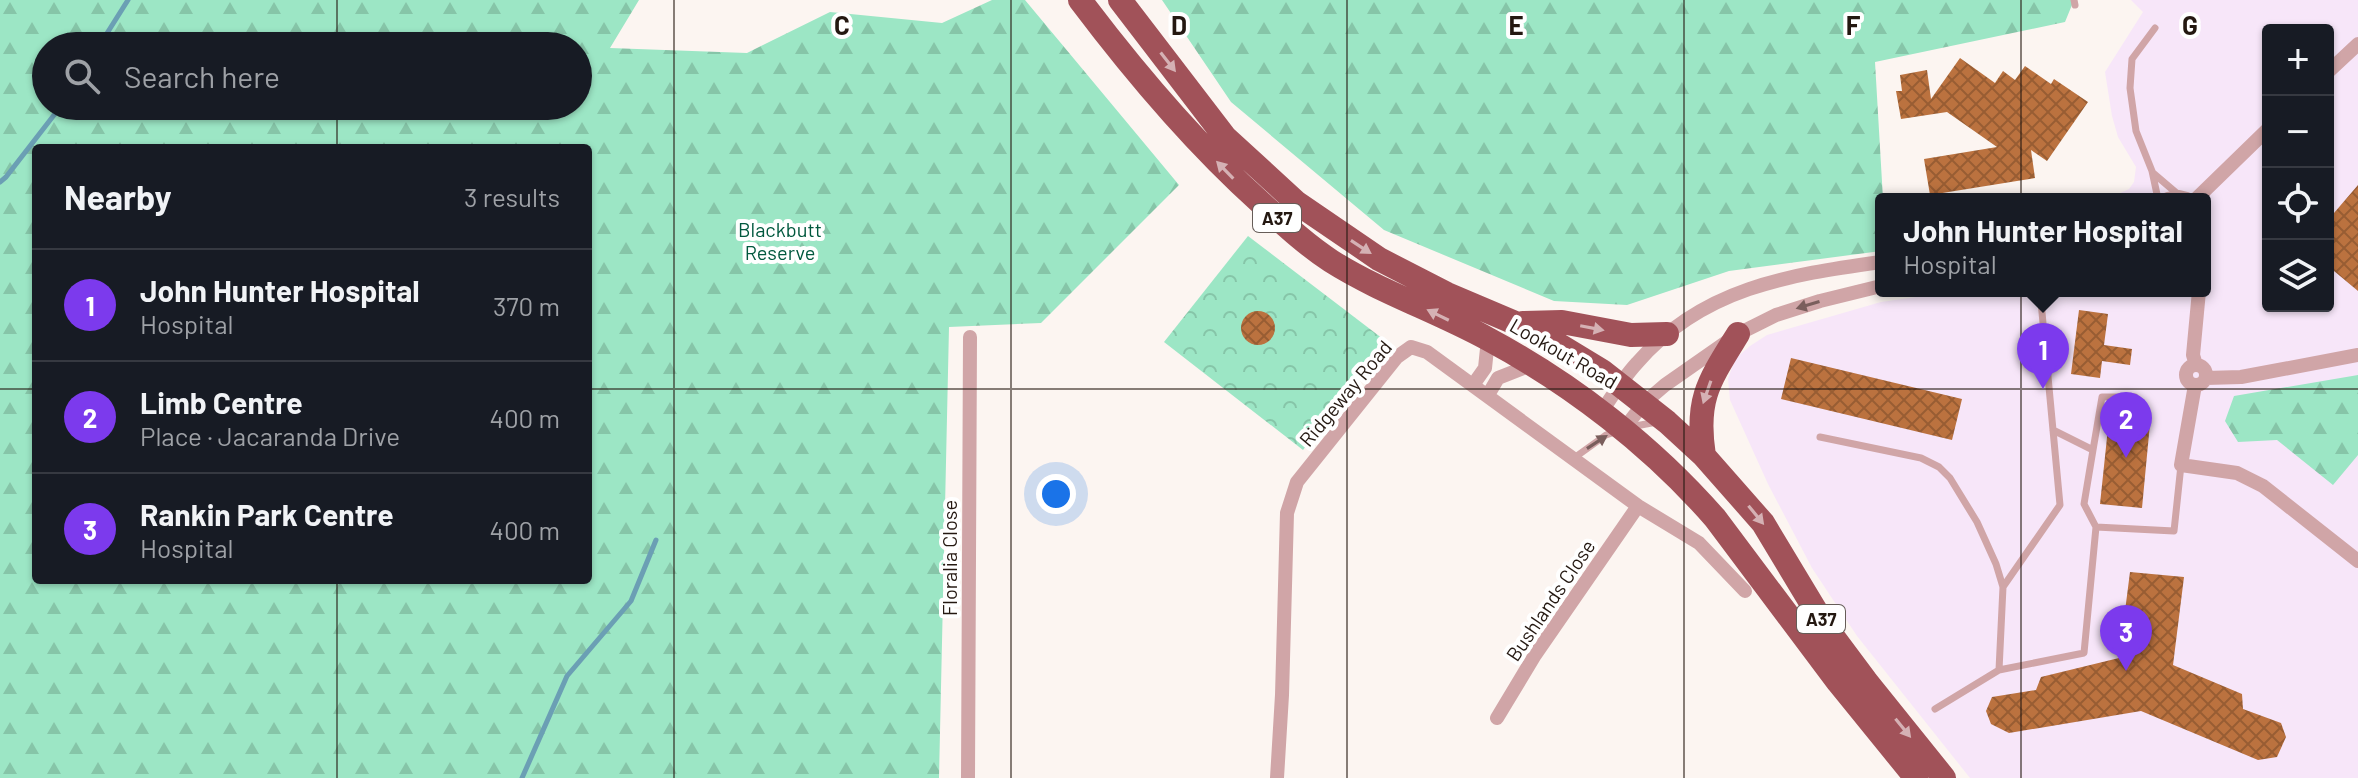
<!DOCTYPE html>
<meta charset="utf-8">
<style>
body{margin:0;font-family:Barlow,sans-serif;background:#242831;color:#f1f3f6}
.controls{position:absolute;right:24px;top:24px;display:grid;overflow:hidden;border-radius:8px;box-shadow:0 2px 6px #0004}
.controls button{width:72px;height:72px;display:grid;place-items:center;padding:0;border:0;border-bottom:2px solid #363941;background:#171b24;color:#f1f3f6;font:40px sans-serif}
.you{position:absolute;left:1056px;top:494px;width:28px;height:28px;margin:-20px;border:6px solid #fff;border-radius:50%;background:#1a73e8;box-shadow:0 0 0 12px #1a73e833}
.badge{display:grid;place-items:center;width:52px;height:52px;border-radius:50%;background:#7c3aed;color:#fff;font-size:26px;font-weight:700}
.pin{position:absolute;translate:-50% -66px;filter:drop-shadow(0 2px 4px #0008)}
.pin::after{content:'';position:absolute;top:42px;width:28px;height:24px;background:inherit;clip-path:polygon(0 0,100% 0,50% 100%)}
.popup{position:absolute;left:1875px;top:193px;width:336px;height:104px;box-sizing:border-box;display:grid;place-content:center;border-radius:8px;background:#171b24;filter:drop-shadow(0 2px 6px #0005);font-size:26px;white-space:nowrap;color:#9ea1a6}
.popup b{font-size:30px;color:#f1f3f6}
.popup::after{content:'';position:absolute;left:50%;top:100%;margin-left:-16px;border:16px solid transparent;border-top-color:#171b24}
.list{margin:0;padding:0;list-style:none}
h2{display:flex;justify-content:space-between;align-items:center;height:104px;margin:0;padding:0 32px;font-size:34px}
h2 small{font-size:26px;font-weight:400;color:#9ea1a6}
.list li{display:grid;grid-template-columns:52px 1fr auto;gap:24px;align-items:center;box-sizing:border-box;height:112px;padding:0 32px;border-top:2px solid #363941}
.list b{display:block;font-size:30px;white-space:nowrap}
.list p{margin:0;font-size:26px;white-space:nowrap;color:#9ea1a6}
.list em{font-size:26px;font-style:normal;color:#9ea1a6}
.icon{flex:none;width:44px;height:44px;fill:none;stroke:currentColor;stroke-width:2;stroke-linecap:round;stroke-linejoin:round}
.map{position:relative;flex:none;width:2358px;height:778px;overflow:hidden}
.search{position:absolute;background:#171b24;box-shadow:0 2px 6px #0004;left:32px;top:32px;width:560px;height:88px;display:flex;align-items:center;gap:20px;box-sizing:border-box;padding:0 28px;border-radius:44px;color:#9ea1a6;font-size:30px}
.panel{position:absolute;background:#171b24;box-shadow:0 2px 6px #0004;left:32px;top:144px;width:560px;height:440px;border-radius:8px}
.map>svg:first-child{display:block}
</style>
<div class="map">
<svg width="2358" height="778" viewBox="0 0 2358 778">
<defs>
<pattern id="forest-firs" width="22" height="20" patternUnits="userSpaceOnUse" patternTransform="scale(2)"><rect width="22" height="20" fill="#9ce6c5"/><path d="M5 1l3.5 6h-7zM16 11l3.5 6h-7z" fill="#86c5a8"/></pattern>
<pattern id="park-crowns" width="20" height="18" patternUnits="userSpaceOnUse" patternTransform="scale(2)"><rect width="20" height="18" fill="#9ce6c5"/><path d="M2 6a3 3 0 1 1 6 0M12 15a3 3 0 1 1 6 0" fill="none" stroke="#86c5a8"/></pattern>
<pattern id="building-cross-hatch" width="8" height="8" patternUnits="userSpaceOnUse" patternTransform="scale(2)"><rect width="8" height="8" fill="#bb723f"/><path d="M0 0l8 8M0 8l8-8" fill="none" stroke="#985d33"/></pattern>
</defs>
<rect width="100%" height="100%" fill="#fcf5f1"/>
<!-- medical -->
<path fill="#f7e6f9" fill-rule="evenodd" d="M2131 0H2358V778H1970L1857 636 1812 568 1768 484 1730 400 1728 379 1735 359 1750 346 1767 335 1881 302 1959 291H2205V199H2107L2129 189 2134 182 2136 167 2118 137 2112 116 2105 72 2143 12ZM2268 30H2328V306H2268Z"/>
<!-- forest -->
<path fill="url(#forest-firs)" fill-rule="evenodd" d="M0 0H639L610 48 747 53 830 12 942 23 992 0H1025L1179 185 1041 323 949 327 939 778H0V183L3 180 0 181ZM578 46V106H46V46ZM36 148H588V580H36Z
M1162 0H2074L2065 22 1875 62 1883 199H1881V251L1729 271 1627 305 1554 301 1384 230 1231 102Z
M2358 375V455L2333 485 2277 440 2238 442 2225 421 2234 396Z"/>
<!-- park -->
<path fill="url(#park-crowns)" d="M1248 236 1387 342 1303 450 1164 342Z"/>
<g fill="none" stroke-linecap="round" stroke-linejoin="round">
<!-- stream -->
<path stroke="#6b9fb4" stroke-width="5" d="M99 46 128 0
M0 182 6 177 61 106
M522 778 567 676 631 601 656 540"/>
</g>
<!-- building -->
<path fill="url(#building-cross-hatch)" d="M1960 58 1995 83 2003 71 2015 80 2025 66 2051 84 2054 79 2088 102 2047 161 2031 150 2035 178 1930 195 1924 159 1997 147 1947 112 1901 119 1896 91H1902L1900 75 1927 70 1931 99Z
M2358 185V291L2328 266V220Z
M2079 310 2108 314 2104 345 2132 349 2130 365 2102 361 2100 378 2071 374Z
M1241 328a17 17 0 1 1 34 0a17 17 0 1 1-34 0Z
M1791 358 1962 399 1952 440 1781 399Z
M2110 409 2151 413 2142 508 2100 504Z
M2130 572 2184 577 2173 665 2242 694 2243 709 2281 723 2286 737 2277 757 2258 760 2141 711 2009 733 1991 724 1986 711 1992 697 2036 690 2041 677 2119 658Z"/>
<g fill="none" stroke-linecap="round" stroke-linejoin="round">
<!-- service -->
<path stroke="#d0a5a7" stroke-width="7" d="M2074 0 2075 5
M2155 28 2132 59 2130 88 2136 131 2152 171 2158 199
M2153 173 2180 196
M1630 427 1657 422
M1820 437 1921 458 1939 467 1950 478 1977 522 1996 564 2003 587 1999 670
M2093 450 2102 397H2135
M1574 458 1606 435 1618 431
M2096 527 2174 531 2181 465
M2003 587 2060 505 2040 291
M1935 709 1999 670 2084 653 2096 527 2084 504 2093 450 2053 430"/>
<!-- minor -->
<path stroke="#d0a5a7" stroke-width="14" d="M2328 72 2358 44
M2168 199 2179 197 2187 199
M2196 199 2268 129
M2186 375a10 10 0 1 1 20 0a10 10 0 1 1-20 0Z
M2196 365 2193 355 2199 291
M2206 378 2241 377 2358 355
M1473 385 1485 368 1488 339
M2195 385 2181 465 2237 473 2263 486 2358 561
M1488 395 1498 378 1531 365
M1601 413C1612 396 1623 378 1637 363 1702 288 1788 275 1881 262
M1623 430 1644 403 1665 385 1738 334 1776 315 1820 301 1881 286
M1497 718 1535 655 1638 506
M968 778 970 337
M1277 778 1282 695 1287 513 1297 482 1397 357 1411 347 1427 352 1638 506 1699 543 1745 591"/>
<!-- trunk -->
<path stroke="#a15259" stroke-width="24" d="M1080 0C1135 73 1193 142 1261 203 1283 223 1305 244 1331 261 1380 292 1437 311 1488 339 1572 384 1652 446 1715 518L1838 682 1916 778
M1120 0 1225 137 1297 203 1379 259 1447 294 1541 334 1602 371 1667 422 1704 456 1763 523 1825 626 1866 681 1944 778
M1523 323 1562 322 1631 335 1667 334
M1704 456C1695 399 1709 381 1738 334"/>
</g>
<!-- one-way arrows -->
<defs><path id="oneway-solid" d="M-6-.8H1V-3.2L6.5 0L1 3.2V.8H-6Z" transform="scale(2)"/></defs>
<g fill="#d5b1b4">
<use href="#oneway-solid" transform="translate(1168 62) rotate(52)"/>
<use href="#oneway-solid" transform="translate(1225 170) rotate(-134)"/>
<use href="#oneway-solid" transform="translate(1361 247) rotate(33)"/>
<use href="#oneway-solid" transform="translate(1438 315) rotate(-154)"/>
<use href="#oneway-solid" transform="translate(1592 328) rotate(11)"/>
<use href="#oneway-solid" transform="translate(1707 392) rotate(109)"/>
<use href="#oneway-solid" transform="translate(1756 515) rotate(51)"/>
<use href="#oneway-solid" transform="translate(1903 728) rotate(51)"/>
</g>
<g fill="#7a5e5c">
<use href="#oneway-solid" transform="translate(1808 305) rotate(163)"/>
<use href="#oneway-solid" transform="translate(1597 442) rotate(-33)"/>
</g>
<!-- grid -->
<path fill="none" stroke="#241811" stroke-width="2" stroke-opacity="0.55" d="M337 0V46M674 0V778M1011 0V778M1347 0V778M1684 0V778M2021 0V778M337 106V148M0 389H36M588 389H2358M337 580V778"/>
<g text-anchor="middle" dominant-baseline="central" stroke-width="8" stroke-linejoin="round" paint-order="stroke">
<!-- shield labels -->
<g fill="#fff" stroke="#665d58" stroke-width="2">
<rect x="1253" y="204" width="48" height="28" rx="6"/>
<rect x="1797" y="605" width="48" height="28" rx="6"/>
</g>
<g font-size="18" font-weight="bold" fill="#241811">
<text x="1277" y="218">A37</text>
<text x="1821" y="619">A37</text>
</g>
<!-- park labels -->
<g font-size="20" fill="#01583e" stroke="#fff">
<text x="780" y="229">Blackbutt<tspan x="780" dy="23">Reserve</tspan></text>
</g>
<!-- street labels -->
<g font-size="20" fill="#241811" stroke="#fff">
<text transform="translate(1564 353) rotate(30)">Lookout Road</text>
<text transform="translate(1345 393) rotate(-50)">Ridgeway Road</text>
<text transform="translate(949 558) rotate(-90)">Floralia Close</text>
<text transform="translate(1550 600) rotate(-56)">Bushlands Close</text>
</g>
</g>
<g font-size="26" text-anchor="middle" font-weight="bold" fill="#241811" stroke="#fff" stroke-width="8" stroke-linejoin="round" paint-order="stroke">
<text x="842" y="35">C</text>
<text x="1179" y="35">D</text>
<text x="1516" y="35">E</text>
<text x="1853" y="35">F</text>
<text x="2190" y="35">G</text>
</g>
</svg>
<div class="controls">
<button>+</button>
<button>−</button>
<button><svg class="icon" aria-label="locate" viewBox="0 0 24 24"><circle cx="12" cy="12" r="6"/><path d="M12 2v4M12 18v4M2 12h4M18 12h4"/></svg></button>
<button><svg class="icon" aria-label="layers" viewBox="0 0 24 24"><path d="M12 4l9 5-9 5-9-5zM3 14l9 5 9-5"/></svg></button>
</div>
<div class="you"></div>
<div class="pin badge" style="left:2043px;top:389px">1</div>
<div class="popup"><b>John Hunter Hospital</b>Hospital</div>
<div class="pin badge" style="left:2126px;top:458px">2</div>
<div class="pin badge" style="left:2126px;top:671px">3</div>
<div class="search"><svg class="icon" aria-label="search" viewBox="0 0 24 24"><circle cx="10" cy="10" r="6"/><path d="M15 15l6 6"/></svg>Search here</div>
<section class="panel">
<h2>Nearby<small>3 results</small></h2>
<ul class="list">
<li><span class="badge">1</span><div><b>John Hunter Hospital</b><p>Hospital</p></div><em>370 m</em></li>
<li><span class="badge">2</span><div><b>Limb Centre</b><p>Place · Jacaranda Drive</p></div><em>400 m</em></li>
<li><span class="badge">3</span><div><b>Rankin Park Centre</b><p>Hospital</p></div><em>400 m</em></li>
</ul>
</section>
</div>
